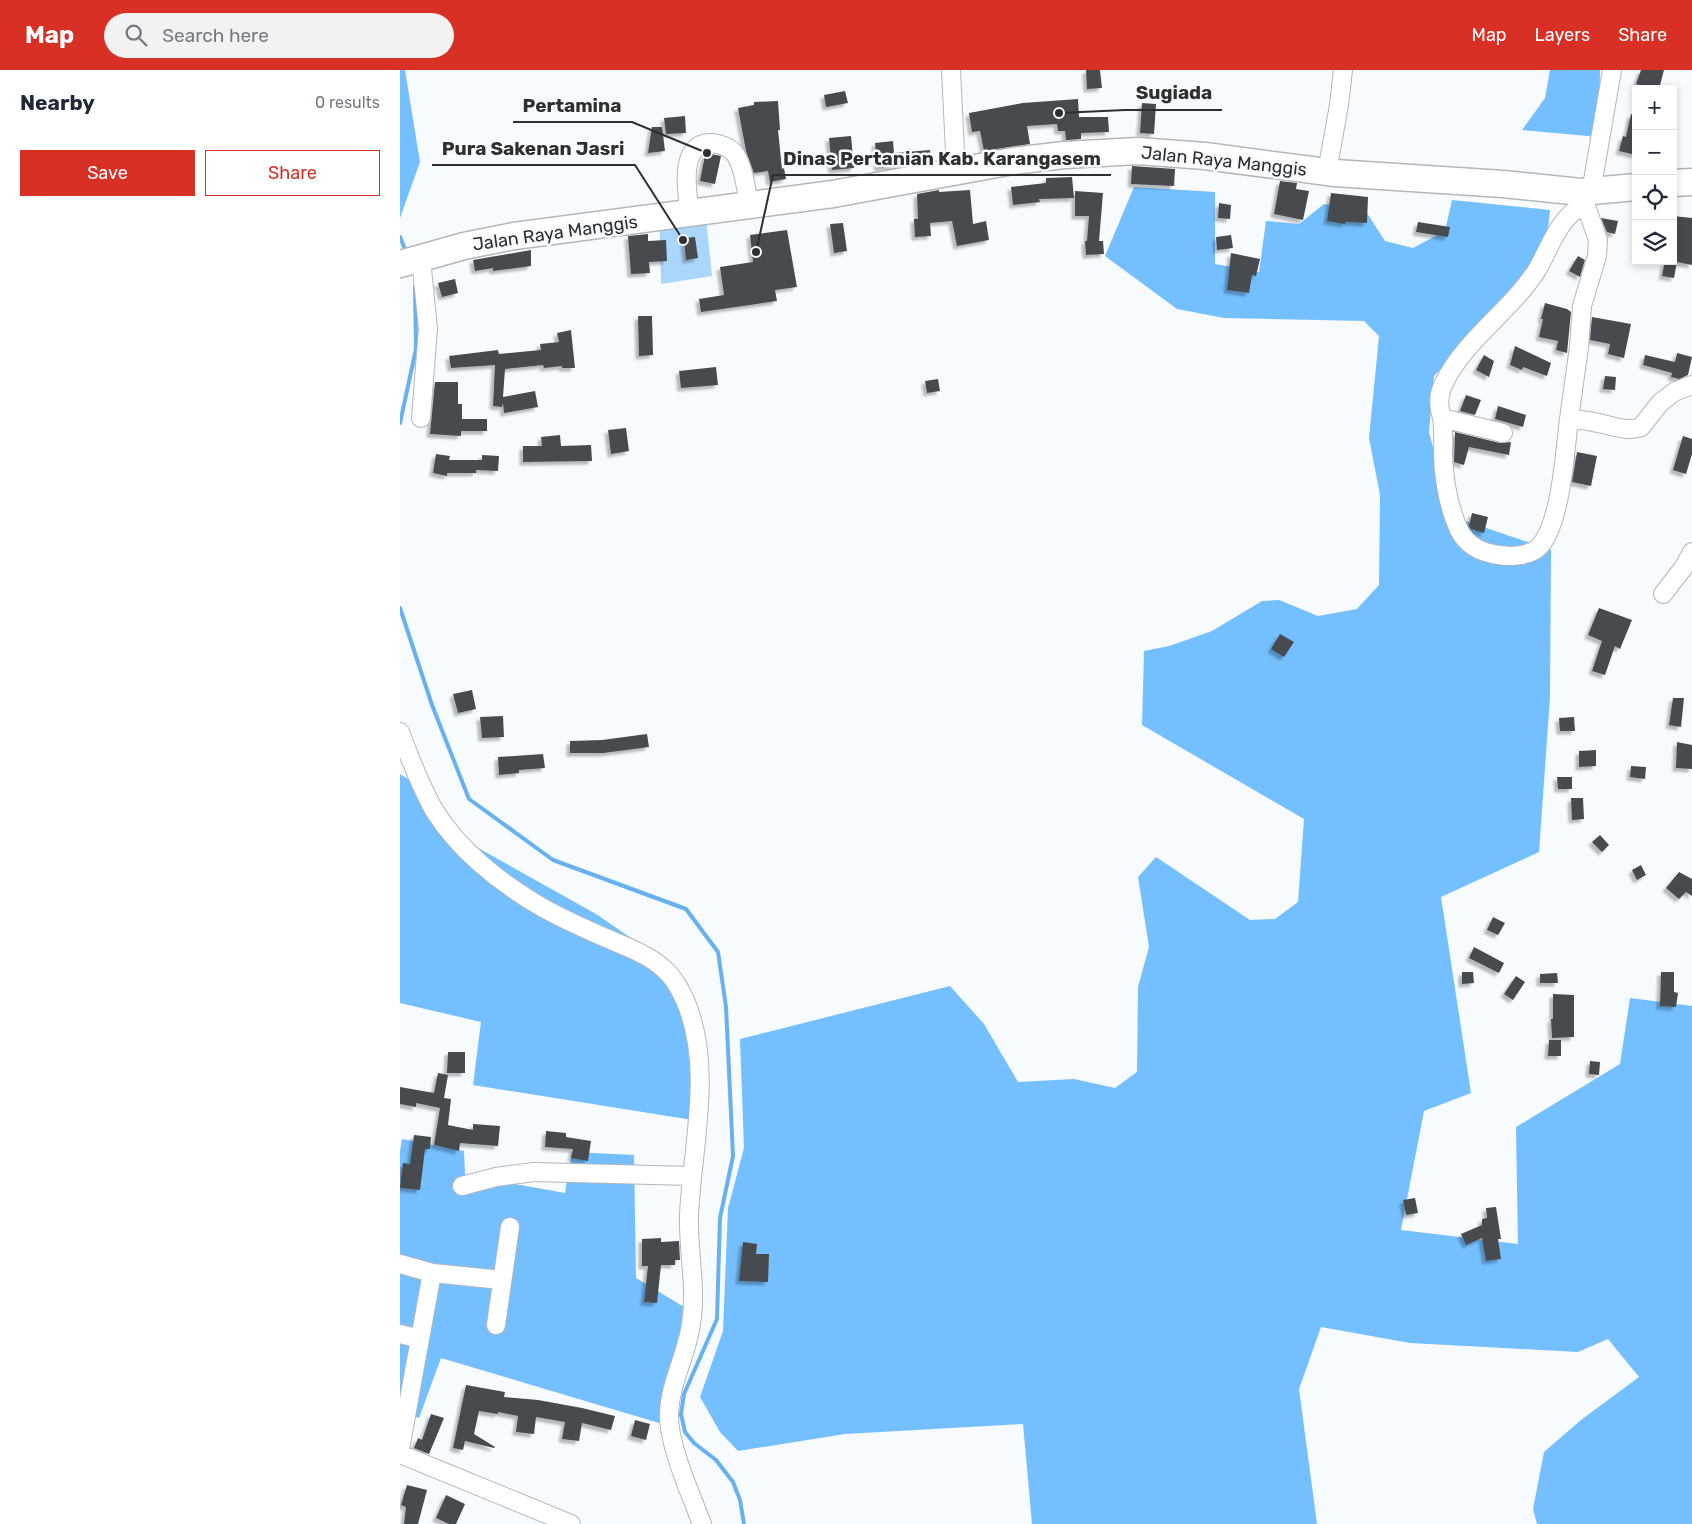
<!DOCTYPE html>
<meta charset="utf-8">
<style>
body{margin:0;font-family:Rubik,sans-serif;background:#f2f2f3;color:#1f2937}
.controls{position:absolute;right:15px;top:15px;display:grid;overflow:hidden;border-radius:0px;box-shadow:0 2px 8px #0003}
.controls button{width:45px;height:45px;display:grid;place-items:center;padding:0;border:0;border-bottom:1px solid #e0e1e3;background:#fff;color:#1f2937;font:25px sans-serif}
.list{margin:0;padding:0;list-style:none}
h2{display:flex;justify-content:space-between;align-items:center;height:65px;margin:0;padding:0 20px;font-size:21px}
h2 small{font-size:16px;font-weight:400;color:#747a83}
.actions{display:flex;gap:10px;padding:15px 20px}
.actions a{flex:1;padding:11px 0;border:1px solid #d93025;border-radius:0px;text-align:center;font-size:18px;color:#d93025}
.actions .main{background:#d93025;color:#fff}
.icon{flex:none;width:28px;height:28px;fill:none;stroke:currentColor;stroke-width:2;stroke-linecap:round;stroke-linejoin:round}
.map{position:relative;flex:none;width:1292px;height:1454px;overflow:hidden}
header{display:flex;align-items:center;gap:30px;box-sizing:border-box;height:70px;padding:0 25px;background:#d93025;color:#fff}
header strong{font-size:24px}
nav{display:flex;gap:28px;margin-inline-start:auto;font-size:18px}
.search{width:350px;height:45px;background:#f2f2f3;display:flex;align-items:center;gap:12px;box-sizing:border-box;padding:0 18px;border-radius:28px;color:#747a83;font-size:19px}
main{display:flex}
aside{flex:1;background:#fff}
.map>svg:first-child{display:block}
</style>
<header>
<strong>Map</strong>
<div class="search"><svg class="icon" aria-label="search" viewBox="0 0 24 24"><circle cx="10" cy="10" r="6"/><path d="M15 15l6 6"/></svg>Search here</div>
<nav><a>Map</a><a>Layers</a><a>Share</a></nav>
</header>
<main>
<aside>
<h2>Nearby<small>0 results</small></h2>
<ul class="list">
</ul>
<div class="actions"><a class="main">Save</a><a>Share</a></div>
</aside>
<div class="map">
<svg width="1292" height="1454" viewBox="0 0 1292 1454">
<defs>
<filter id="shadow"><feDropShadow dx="-3.5" dy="3.5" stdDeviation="1" flood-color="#0004"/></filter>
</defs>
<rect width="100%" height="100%" fill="#f8fbfe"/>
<!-- green -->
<path fill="#abd6fc" d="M304 127 312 206 261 214 259 134Z"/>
<!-- forest -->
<path fill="#74bfff" d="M0 0H5L20 92 0 148Z
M1150 0H1200L1199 67 1122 60 1145 28Z
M734 117 815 122V194L859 202 866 151 899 154 924 134 965 140 985 171 1013 178 1045 161 1052 130 1150 140 1145 188 1112 226 1034 306 1029 362 1051 446 1151 480 1150 627 1139 782 1041 827 1071 1023 1024 1041 1001 1160 1118 1174 1116 1057 1220 994 1230 928 1292 936V1454H1137L1133 1439 1144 1382 1181 1350 1239 1307 1208 1269 1178 1282 1010 1273 921 1257 899 1319 917 1454H632L623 1354 445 1364 338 1381 320 1362 300 1327 323 1261 328 1138 344 1078 340 969 550 916 584 954 618 1012 674 1009 715 1018 737 1002 738 917 749 877 738 807 756 787 850 850 875 849 898 832 904 749 742 655 744 581 769 576 812 561 862 531 879 530 918 546 957 539 979 515 980 425 969 368 979 266 964 251 824 248 777 239 705 186Z
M0 704 34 725 71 774 196 844 269 894 282 918 299 1051 73 1015 81 952 0 933Z
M2 1069 64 1081 65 1105 165 1123 172 1082 234 1085 236 1208 294 1243 273 1320 276 1358 41 1288 19 1348 0 1341V1081Z"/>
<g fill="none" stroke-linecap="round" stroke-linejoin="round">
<!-- stream -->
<path stroke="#67b1f1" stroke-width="4" d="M0 167 7 184
M0 353 16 279 15 217
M0 538 32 635 69 729 153 790 286 839 318 882 326 937 333 1086 320 1148 317 1249 284 1324 281 1344 285 1362 294 1373 316 1390 333 1412 340 1430 344 1454"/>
</g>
<!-- building -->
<path fill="#464b4f" filter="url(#shadow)" d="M686 0H700L702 18 687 19Z
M1241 0H1264L1259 19H1251L1236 14Z
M445 21 448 33 426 37 424 25Z
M678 29 679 47H708L709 62 681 63V69L666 70 665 61H658L657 54 627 56 630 74 584 81 580 61 572 62 569 43 623 33Z
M378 31 380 60H378L382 99 384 98 386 109 370 112 368 101 354 103 346 81 338 38 354 35V32Z
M742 33 756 34 754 64 740 63Z
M1231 44 1236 45V85L1219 81 1223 66 1226 67Z
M285 46 286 63 266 64 264 48Z
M252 57H262L265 81 248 83Z
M451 66 454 98 432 100 429 68Z
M493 71 494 83 530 80 531 91 478 98 475 73Z
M311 84 321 86 315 114 300 111 305 85Z
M732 96 775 99 774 116 731 114Z
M672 107 674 128 639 129 640 132 613 135 611 117 646 113V108Z
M880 111 897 113 896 119 909 121 903 150 874 144Z
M539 120V122L570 120 573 154 586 151 589 170 557 176 552 151 530 153 531 166 515 167 514 149H518L517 124Z
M675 121 703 123 699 171H703L704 184 686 185 685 171H687L689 146H675Z
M931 123 968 127 967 153 945 152V154L927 151Z
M819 133 831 135 830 149 818 148Z
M1273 146 1292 148V195L1277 192 1274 208 1262 206 1265 191H1273Z
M1201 148 1218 151 1215 164 1207 162Z
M1018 152 1050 157 1048 167 1016 162Z
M443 153 447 181 434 183 430 154Z
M387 160 397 217 375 220 377 231 301 242 299 229 324 225 320 197 353 192 350 165Z
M248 164V171L266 170 267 191 249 192 250 203 231 204 228 166Z
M831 165 833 178 817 180 816 167Z
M295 167 298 188 286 190 284 168Z
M131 180V196L93 201V198L75 201 73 190Z
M831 183 860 189 856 206 852 205 849 223 827 220Z
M1178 186 1185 190 1180 207 1169 201Z
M55 209 58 223 42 227 38 213Z
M1145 233 1167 239 1171 242 1167 283 1156 280 1158 271 1139 267 1143 249H1141Z
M238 246H252L253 285 239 286Z
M1192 247 1231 254 1224 288 1208 284 1210 274 1190 270Z
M171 260 175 298H162V296L144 298 143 295 105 299 103 327 135 321 138 337 104 343 103 333 102 337 93 336 95 295 51 298 49 286 98 280 99 284 141 280 140 274 159 272 157 263Z
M1115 276 1151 293 1147 306 1123 297 1122 300 1110 295Z
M1277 283 1292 287 1288 305 1279 309 1271 307 1272 303 1243 295 1245 285 1275 292Z
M1084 285 1094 291 1089 307 1076 300Z
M316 297 318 315 281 318 279 301Z
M1205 306 1216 307 1215 320 1203 319Z
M538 309 540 321 527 323 525 311Z
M35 312H58V334H62V349H87V361H61V366L30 364Z
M1066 325 1081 330 1075 345 1060 341Z
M1098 336 1126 345 1123 357 1095 349Z
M226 358 229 381 211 384 208 360Z
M1055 362 1100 373 1111 372 1109 385 1069 377 1064 395 1054 392Z
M160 365 161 376 191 375 192 391 123 392V376H142L141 367Z
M1283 366 1292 369V384L1286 404 1273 400Z
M1177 382 1197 386 1191 416 1172 412Z
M36 384 50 386 49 390H82V385L99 386 98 401 76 400V403H47V406L33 403Z
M1072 443 1088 447 1084 463 1071 459 1069 456Z
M1199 538 1232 550 1220 579 1215 576 1205 605 1192 601 1202 571 1188 565Z
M880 564 894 572 884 587 871 579Z
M72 620 76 639 58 643 53 624Z
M1273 628H1284L1281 657 1269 655Z
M103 646 104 667 82 668 80 647Z
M1174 647 1175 661H1160L1159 648Z
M247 664 249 677 203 683H170V671L202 670Z
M1277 672 1292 675V699L1276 698Z
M1196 680V696L1179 697V681Z
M143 684 145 698 119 700V703L99 705 98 687Z
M1231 696 1246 697 1245 709 1230 707Z
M1157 707H1172V719H1158Z
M1171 728H1183L1184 749 1172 750Z
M1200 765 1209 775 1202 782 1192 772Z
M1241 795 1246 805 1237 810 1232 800Z
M1279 802 1292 809V826L1286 822 1279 829 1266 818Z
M1093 847 1105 853 1098 865 1087 860Z
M1074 877 1104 893 1099 903 1069 888Z
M1062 902H1073L1074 913 1062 914Z
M1261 902H1274V922L1278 923 1276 937 1260 936Z
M1157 903 1158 913H1140V904Z
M1116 906 1125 912 1113 930 1104 924Z
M1153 924 1174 925V967L1152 968 1151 949H1153Z
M1149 970H1161V986H1148Z
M48 982H65V1003H47Z
M1190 991 1200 992 1199 1005 1189 1004Z
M38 1003 48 1005 44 1028 51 1029 48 1055 73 1060V1054L100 1056 98 1076 60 1073 59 1081 34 1075 40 1038 16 1033V1037L0 1034V1017L34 1023Z
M146 1061 166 1063V1067L191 1071 188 1091 171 1088 173 1079 145 1077Z
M14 1065 31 1067 30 1079H25L20 1120 0 1118 3 1093 10 1094Z
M1015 1128 1018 1143 1006 1145 1003 1130Z
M1096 1137 1101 1169H1098L1101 1189 1086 1191 1082 1168 1066 1175 1061 1164 1082 1155V1149L1087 1148 1086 1138Z
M261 1168V1172L279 1171 280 1190H275V1195H261L257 1233 244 1232 248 1196H242V1169Z
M343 1172 357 1174 356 1184H369L368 1212 339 1211Z
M66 1315 105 1322 104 1327 138 1330 182 1338 215 1346 211 1360 182 1353 179 1371 162 1369 165 1352 136 1347 134 1364 116 1362 118 1346 98 1342V1344L79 1341 74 1364 95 1377 94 1378 65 1371 63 1380 53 1378Z
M31 1344 44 1348 29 1384 14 1378 18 1368 22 1370Z
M235 1350 250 1354 246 1370 231 1366Z
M7 1415 27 1420 18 1454H4L6 1437 1 1435Z
M46 1425 65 1434 56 1454H49L36 1448Z"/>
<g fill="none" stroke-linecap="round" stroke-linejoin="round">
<defs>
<path id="minor" d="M551 0 556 102
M927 102 939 35 943 0
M1181 122 1198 170 1197 186 1182 236 1179 277 1169 349C1177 350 1185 350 1193 352 1208 354 1227 363 1241 357L1260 333 1274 322 1292 315
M1191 122 1212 0
M290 144C287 124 278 72 311 73 320 74 329 76 335 84 344 98 346 119 349 135
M21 189 28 259 21 348
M1042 348C1044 361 1043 373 1043 386 1044 410 1049 438 1059 460 1067 476 1083 483 1099 485 1111 487 1130 486 1139 477 1161 454 1165 381 1169 349
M1103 363 1042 348C1038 336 1038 326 1043 315 1064 270 1110 242 1137 200 1147 183 1155 159 1170 145 1174 140 1180 138 1186 134
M1263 524 1284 497 1292 482
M0 662C10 689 20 715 34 740 58 779 99 812 138 835 160 848 183 858 206 868 226 877 248 884 264 899 274 907 280 919 285 930 314 998 292 1075 289 1146 288 1182 297 1218 291 1254 287 1285 269 1314 269 1346 269 1376 291 1425 302 1454
M62 1116 96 1107 134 1102 292 1106
M0 1194 32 1203 102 1210
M96 1255 110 1157
M0 1264 20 1269
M0 1379 32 1203
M0 1384 171 1454"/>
<path id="highway" d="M1273 113 1292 112
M0 194 64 176 114 166 433 124 613 91 664 85 738 81 805 86 935 103 1103 114 1181 122 1236 117"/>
</defs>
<!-- minor casing -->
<use href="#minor" stroke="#b2b7bc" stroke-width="20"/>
<!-- highway casing -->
<use href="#highway" stroke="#b2b7bc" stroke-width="29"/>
<!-- minor -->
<use href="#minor" stroke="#fff" stroke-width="18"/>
<!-- highway -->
<use href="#highway" stroke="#fff" stroke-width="26"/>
</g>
<g text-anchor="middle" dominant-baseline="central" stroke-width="5" stroke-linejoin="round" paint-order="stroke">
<!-- street labels -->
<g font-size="18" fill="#2d2f30" stroke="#f8fbfe">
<text transform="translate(824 91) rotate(6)">Jalan Raya Manggis</text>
<text transform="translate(155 163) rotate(-8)">Jalan Raya Manggis</text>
</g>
</g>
<!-- callouts -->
<path fill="none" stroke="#2d2f30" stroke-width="2" d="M659 43L725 40H822M307 83L232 52H113M283 170L235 95H32M356 182L373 105H711"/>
<g fill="#2d2f30" stroke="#f8fbfe" stroke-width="2">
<circle cx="659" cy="43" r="5"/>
<circle cx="307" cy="83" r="5"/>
<circle cx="283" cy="170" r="5"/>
<circle cx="356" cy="182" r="5"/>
</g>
<g font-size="19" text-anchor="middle" font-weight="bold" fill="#2d2f30" stroke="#f8fbfe" stroke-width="5" stroke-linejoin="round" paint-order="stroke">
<text x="774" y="29">Sugiada</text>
<text x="172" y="42">Pertamina</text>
<text x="133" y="85">Pura Sakenan Jasri</text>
<text x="542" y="95">Dinas Pertanian Kab. Karangasem</text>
</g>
</svg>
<div class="controls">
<button>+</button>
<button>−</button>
<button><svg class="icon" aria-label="locate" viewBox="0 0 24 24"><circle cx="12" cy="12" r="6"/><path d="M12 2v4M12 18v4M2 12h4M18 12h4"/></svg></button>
<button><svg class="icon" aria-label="layers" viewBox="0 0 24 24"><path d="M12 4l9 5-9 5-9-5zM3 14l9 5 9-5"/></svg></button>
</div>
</div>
</main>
